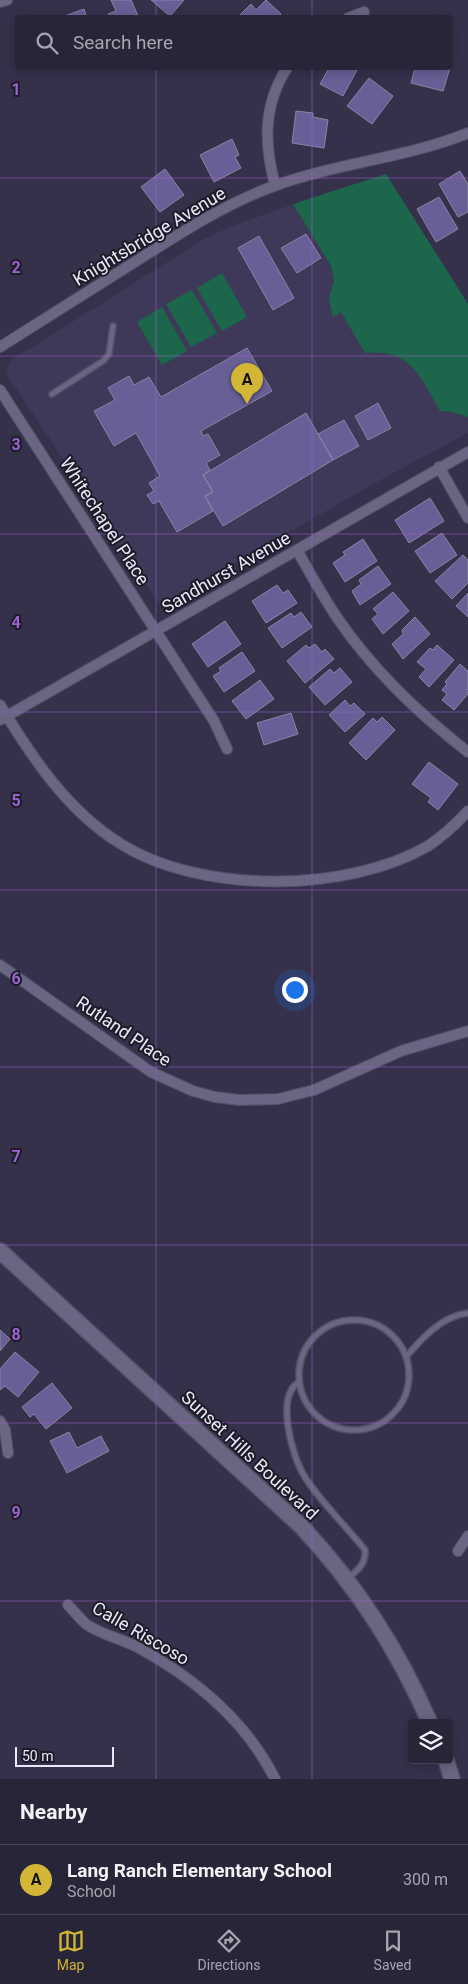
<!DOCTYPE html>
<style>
body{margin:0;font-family:Roboto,sans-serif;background:#343143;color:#f1f3f6}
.controls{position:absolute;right:15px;bottom:15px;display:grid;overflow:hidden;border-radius:5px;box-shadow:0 2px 12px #0003}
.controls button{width:45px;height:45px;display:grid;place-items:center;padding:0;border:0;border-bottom:1px solid #444253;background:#282538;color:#f1f3f6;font:25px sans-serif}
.scale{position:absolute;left:15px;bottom:12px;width:99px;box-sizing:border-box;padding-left:5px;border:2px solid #e9e8f8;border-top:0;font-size:14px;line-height:18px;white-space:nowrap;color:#e9e8f8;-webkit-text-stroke:4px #1d1b27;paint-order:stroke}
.you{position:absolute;left:294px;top:989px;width:18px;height:18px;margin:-12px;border:4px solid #fff;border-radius:50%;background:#1a73e8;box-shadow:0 0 0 8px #1a73e833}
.badge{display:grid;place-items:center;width:32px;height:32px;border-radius:50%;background:#d3b635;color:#111;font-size:16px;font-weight:700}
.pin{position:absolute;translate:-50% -41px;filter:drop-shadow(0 1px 2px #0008)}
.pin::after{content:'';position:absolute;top:26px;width:18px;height:15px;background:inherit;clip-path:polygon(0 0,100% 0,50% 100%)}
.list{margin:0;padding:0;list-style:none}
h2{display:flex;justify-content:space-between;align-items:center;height:65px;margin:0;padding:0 20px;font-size:21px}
h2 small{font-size:16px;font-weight:400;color:#a5a5ae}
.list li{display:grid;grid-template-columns:32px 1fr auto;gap:15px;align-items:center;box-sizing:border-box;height:70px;padding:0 20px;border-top:1px solid #444253}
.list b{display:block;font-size:19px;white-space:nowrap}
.list p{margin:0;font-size:16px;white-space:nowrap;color:#a5a5ae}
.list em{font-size:16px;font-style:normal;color:#a5a5ae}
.icon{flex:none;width:28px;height:28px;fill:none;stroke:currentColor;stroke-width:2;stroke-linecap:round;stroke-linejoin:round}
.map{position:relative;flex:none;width:468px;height:1779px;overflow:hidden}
.search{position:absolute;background:#282538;box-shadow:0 2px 12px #0003;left:15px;right:15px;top:15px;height:55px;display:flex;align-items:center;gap:12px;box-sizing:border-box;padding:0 18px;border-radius:5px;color:#a5a5ae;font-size:19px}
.sheet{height:135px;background:#282538}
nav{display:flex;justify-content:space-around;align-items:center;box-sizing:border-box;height:70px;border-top:1px solid #444253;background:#282538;font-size:14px;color:#a5a5ae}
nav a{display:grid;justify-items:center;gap:2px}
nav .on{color:#d3b635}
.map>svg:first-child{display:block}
</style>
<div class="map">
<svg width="468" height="1779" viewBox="0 0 468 1779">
<rect width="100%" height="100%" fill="#35314b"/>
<!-- built -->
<path fill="#3e3959" d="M386 174 468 304V433L375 483 161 606 7 375 8 364 13 359 206 238 235 225 316 196Z"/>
<!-- green -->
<path fill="#1c664b" d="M386 174 468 304V417L452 412 440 411C420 376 411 349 365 353L341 312 333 317 329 298 334 281 331 266 293 204Z
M222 273 247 317 222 331 197 288Z
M192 290 217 333 191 347 166 304Z
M162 307 187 351 162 365 137 322Z"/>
<!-- building -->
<path fill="#685f96" stroke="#8985a3" d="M111 0H131L139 18H110L108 14 116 11Z
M151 0H184L170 16Z
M266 0 281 14 277 18H237L251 4 256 10Z
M84 9 87 18H59Z
M329 68H358L343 96 320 84Z
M415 68H450L443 91 411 83Z
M369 78 393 96 372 124 347 106Z
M296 111 313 113V117L328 120 324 148 292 143Z
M232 139 239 155 235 157 241 168 214 182 200 155Z
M165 169 184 195 160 212 141 187Z
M460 171 468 184V212L458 217 439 184Z
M439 197 458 229 436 242 417 209Z
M306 234 321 258 297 273 281 248Z
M259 236 294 298 273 310 238 248Z
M247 348 272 391 201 431 203 436 208 434 220 455 206 463 210 470 203 475 213 492 205 496 213 511 177 532 159 501 153 504 147 495 154 491 149 483 160 476 136 433 114 446 94 411 115 400 108 388 129 376 134 385 149 377 161 397Z
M378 403 391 428 368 440 355 416Z
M306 413 333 460 223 526 205 496 213 492 203 475Z
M344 420 359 446 333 460 318 434Z
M430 498 444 521 409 543 395 520Z
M442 533 457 555 430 573 415 551Z
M363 539 377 561 345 582 333 563 345 555 343 552Z
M463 555 468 560V583L452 599 435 581Z
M378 566 391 584 360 605 352 591 361 584 359 580Z
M277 585 283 593 288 590 297 603 266 623 252 601Z
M393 592 409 611 383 634 372 619 378 614 373 609Z
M468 593V617L456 606Z
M301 612 312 627 282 648 268 628 291 613 294 617Z
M415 617 430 634 403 659 392 644 403 634 402 630Z
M225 621 241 644 208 667 192 644Z
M315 644 322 652 325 649 334 659 305 683 287 661 306 645 309 648Z
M437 645 454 660 429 687 419 677 426 669 417 662 430 648 433 650Z
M242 652 255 671 224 692 213 676 221 671 219 668Z
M460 664 468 671V694L454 710 442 700 447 694 442 690 447 684 445 682Z
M340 668 352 682 325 705 309 687 330 669 334 673Z
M260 680 274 699 246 719 232 701Z
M345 700 350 706 354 703 365 714 345 732 329 715Z
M291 713 298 734 264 745 257 723Z
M382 717 395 730 366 760 349 743 373 718 377 722Z
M429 762 458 784 438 810 428 802 431 798 412 784Z
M0 1330 10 1339 0 1351Z
M15 1352 39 1372 18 1397 5 1386 0 1390V1369Z
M52 1383 72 1408 46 1429 34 1414 30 1417 22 1407Z
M69 1432 77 1448 101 1436 109 1451 67 1473 50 1441Z"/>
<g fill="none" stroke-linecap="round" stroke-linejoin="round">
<defs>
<path id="lane" d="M52 394 103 361 109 354 113 326
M299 1375a55 55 0 1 1 110 0a55 55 0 1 1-110 0Z
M406 1357C422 1338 442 1316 468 1313
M299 1382C276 1396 291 1451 302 1472 314 1495 348 1528 365 1550 366 1564 358 1570 348 1578"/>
<path id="street" d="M0 2 7 0
M348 18 364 12
M275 185C264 144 263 105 287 68
M0 347C46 318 92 289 138 260 182 232 225 204 274 186 337 163 406 158 468 133
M0 390 214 721 227 749
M439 467 468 518
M297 550C310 573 323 597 338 619 373 670 419 714 468 752
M0 705C32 757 67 811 121 844 201 894 347 893 428 846 443 836 456 824 468 811
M0 720 468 452
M0 965 151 1072 193 1091 215 1097 240 1100 278 1099 314 1090 401 1051 468 1031
M0 1421 5 1430 8 1453
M458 1551 468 1536
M68 1605C74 1611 80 1619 86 1624 101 1635 123 1639 139 1648 194 1678 246 1721 275 1779"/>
<path id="secondary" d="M0 1251 301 1526C357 1586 397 1648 430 1723
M446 1760 452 1779"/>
</defs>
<!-- lane casing -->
<use href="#lane" stroke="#524f64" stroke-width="8"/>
<!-- street casing -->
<use href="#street" stroke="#524f64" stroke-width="12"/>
<!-- secondary casing -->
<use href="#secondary" stroke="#524f64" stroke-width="18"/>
<!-- lane -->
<use href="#lane" stroke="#696582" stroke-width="5"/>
<!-- street -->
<use href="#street" stroke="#696582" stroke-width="10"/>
<!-- secondary -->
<use href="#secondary" stroke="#696582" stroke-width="15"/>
</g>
<!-- grid -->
<path fill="none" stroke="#9c64d0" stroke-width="1" stroke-opacity="0.55" d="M156 0V18M312 0V18M156 68V1779M312 68V1779M0 178H468M0 356H468M0 534H468M0 712H468M0 890H468M0 1067H468M0 1245H468M0 1423H468M0 1601H468"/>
<g text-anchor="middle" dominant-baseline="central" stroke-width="4" stroke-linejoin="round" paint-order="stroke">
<!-- street labels -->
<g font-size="18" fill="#e9e8f8" stroke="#1d1b27">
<text transform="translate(149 236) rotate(-31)">Knightsbridge Avenue</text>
<text transform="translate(105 521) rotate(57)">Whitechapel Place</text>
<text transform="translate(226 572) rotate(-30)">Sandhurst Avenue</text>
<text transform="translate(124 1031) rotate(34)">Rutland Place</text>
<text transform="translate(250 1455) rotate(43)">Sunset Hills Boulevard</text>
<text transform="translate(141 1633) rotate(30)">Calle Riscoso</text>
</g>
</g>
<g font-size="16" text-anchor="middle" font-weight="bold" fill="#9c64d0" stroke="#1d1b27" stroke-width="4" stroke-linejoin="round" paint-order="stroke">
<text x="16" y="95">1</text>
<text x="16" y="273">2</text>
<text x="16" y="450">3</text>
<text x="16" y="628">4</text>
<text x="16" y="806">5</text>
<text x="16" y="984">6</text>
<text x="16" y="1162">7</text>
<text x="16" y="1340">8</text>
<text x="16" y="1518">9</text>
</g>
</svg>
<div class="controls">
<button><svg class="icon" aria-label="layers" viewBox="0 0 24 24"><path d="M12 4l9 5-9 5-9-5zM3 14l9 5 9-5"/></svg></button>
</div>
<div class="scale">50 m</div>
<div class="you"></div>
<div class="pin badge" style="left:247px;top:404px">A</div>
<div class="search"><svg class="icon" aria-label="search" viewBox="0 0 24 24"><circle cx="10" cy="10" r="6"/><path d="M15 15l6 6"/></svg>Search here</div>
</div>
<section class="sheet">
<h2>Nearby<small></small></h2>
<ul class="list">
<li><span class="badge">A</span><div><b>Lang Ranch Elementary School</b><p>School</p></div><em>300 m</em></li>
</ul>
</section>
<nav>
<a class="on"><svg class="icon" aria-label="map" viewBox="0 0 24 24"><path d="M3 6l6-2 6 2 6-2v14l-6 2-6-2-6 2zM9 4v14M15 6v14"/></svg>Map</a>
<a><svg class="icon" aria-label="directions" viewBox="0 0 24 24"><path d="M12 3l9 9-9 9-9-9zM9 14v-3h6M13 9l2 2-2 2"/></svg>Directions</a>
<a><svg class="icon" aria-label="saved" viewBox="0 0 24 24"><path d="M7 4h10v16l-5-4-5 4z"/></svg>Saved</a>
</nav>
